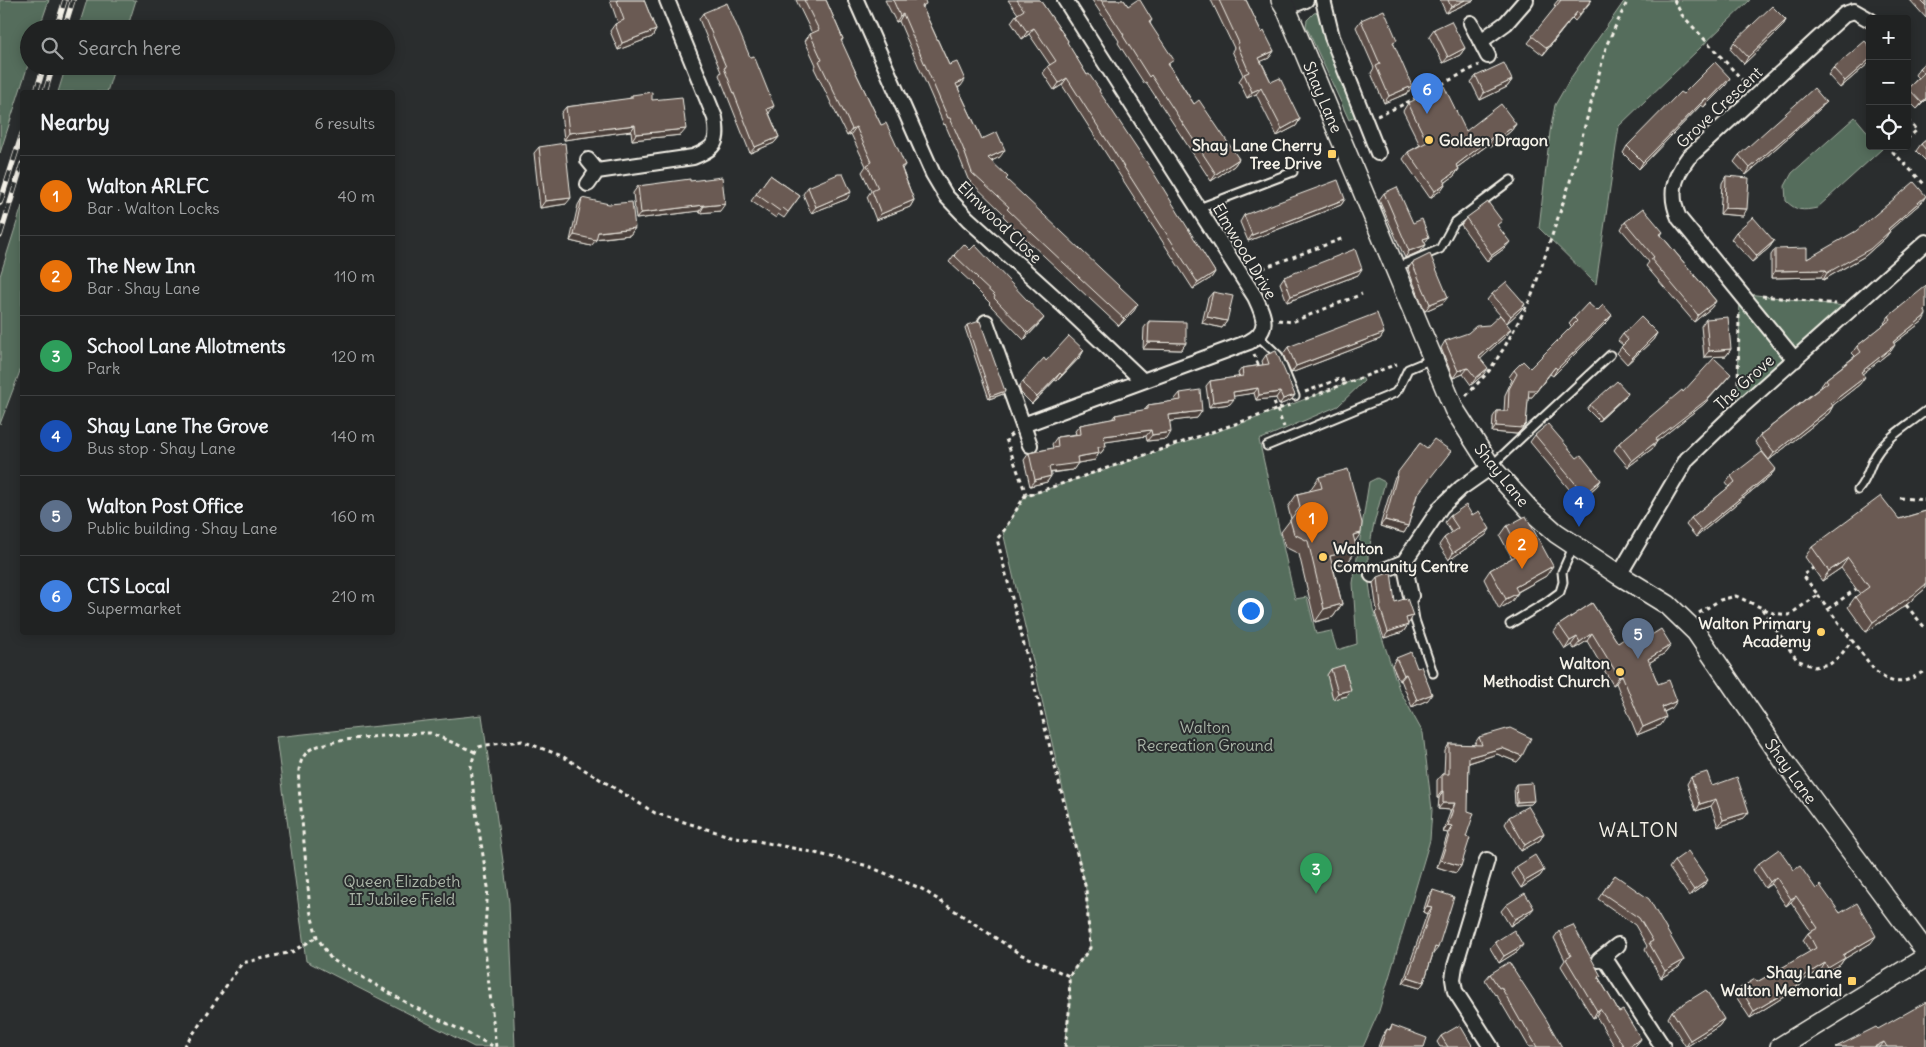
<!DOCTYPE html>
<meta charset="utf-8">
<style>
body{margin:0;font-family:Delius,sans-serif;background:#282a2a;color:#f1f3f6}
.controls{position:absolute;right:15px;top:15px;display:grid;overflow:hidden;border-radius:5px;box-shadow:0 2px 12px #0003}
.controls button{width:45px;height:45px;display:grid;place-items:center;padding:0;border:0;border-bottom:1px solid #3d3f40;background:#202222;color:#f1f3f6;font:25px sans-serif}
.you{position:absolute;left:1250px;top:610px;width:18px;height:18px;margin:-12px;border:4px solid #fff;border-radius:50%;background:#1a73e8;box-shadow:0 0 0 8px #1a73e833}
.badge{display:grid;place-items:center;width:32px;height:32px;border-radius:50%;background:#ffd166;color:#fff;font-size:16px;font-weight:700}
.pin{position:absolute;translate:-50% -41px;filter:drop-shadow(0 1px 2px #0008)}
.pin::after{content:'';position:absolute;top:26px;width:18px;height:15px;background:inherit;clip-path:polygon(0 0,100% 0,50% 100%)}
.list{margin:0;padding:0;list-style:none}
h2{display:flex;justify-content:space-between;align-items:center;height:65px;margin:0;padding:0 20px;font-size:21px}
h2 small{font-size:16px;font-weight:400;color:#a2a4a5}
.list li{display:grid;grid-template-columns:32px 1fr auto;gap:15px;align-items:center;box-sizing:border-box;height:80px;padding:0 20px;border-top:1px solid #3d3f40}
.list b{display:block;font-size:19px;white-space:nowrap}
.list p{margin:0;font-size:16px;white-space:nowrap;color:#a2a4a5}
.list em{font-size:16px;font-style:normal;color:#a2a4a5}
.icon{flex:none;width:28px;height:28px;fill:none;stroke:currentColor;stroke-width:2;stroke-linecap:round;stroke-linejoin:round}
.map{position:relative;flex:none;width:1926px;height:1047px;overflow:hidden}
.search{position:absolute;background:#202222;box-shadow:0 2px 12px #0003;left:20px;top:20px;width:375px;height:55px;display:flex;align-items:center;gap:12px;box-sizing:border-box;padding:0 18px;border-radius:28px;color:#a2a4a5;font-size:19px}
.panel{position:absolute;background:#202222;box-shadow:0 2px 12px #0003;left:20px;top:90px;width:375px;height:545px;border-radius:5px}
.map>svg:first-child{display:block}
</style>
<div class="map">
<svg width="1926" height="1047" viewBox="0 0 1926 1047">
<rect width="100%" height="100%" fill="#2a2d2e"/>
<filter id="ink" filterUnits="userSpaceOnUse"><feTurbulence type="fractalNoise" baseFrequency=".02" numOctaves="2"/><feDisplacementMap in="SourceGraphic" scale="10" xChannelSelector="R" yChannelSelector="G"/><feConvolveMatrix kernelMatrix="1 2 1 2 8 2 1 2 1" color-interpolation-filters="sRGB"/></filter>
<g filter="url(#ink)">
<!-- green -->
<path fill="#546d5b" stroke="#a4afa2" d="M0 0H49L39 29H29V62L0 153Z
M87 0H136L127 29H78Z
M1625 0H1750L1619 126 1596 284 1539 228 1550 132 1555 105 1570 79Z
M1319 12 1356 116 1349 120 1306 26 1307 20 1314 13Z
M66 66H115L107 92H58Z
M1855 117 1870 135V146H1880L1882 149 1817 208C1803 211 1796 211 1786 201L1785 186 1792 173Z
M22 206V366L0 424V276Z
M1740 293 1852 307 1739 409 1738 392Z
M1362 377 1364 381 1338 406 1259 440 1295 599 1307 597 1316 634 1331 631 1337 650 1357 644 1353 583 1369 482 1377 478 1385 482 1373 528 1368 556 1369 583 1373 610 1399 689 1423 733 1432 810 1430 840 1379 1011 1363 1047H1065L1070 1004 1069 976 1090 948 1086 889 1003 532 1026 494 1030 495 1254 419Z
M482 715 509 903 515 1047H474L306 961 276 737Z"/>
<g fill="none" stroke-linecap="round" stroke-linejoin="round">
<defs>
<path id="lane" d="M1199 208 1293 172
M1397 267 1440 249 1454 223 1511 180
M1259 337 1278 355 1295 396
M1267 446 1395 393 1399 388 1408 369 1432 359
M1491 466 1610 355
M1858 490C1869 477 1868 468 1876 455 1887 437 1909 424 1926 411
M1411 596 1415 620 1433 673
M1510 624 1545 603 1560 592 1563 582 1562 572 1574 545"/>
<path id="street" d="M856 0 933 174 946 196 968 219 1062 304 1142 380
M1323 0 1332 37 1378 153
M1286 8 1306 0
M1471 23 1488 56
M1481 41 1506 23 1526 0
M588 160 597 171 588 184
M597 171 693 157C716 148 719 142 715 118L667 0
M986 322 1030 445
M1795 360 1679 218C1669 195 1673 178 1688 158L1845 14 1854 11 1870 20
M1023 425 1249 342C1271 330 1264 316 1255 297L1065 0
M1404 562 1441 507 1461 488 1491 467
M1372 575 1404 562 1411 596
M1619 575 1687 459 1739 409 1926 242
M1487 860 1455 966 1453 979 1455 991 1491 1047
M1604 957 1663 1047
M1599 960 1618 945"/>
<path id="secondary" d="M1281 0 1286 8 1454 409 1491 467 1529 509 1556 533 1619 575 1668 605 1696 632 1786 764 1926 952
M1780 1047 1926 957"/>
</defs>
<!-- lane casing -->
<use href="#lane" stroke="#f4f1e8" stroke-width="11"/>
<!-- street casing -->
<use href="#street" stroke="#f4f1e8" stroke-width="18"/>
<!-- secondary casing -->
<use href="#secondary" stroke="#f4f1e8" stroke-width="22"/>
<!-- path -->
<path stroke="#f4f1e8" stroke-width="3" stroke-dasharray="4 4" stroke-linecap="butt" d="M1674 0 1682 15 1748 86
M1377 116 1400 106 1479 65
M1907 120 1917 130 1907 139
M1899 146 1893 152 1926 186
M1255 271 1344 238
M1762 296 1836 304
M1278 320 1292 322 1362 294
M1254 354 1260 369
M1738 391 1739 314
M1305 392 1342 378 1344 384
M1271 395 1284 427
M1466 396 1489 371 1504 348 1531 298 1569 185 1607 44 1628 0
M1305 399 1397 364
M1012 434 1006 439 1026 494
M1900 498 1926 500
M1818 595 1875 671C1895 688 1905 683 1926 670
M1906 605 1926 629
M1762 609 1797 660 1814 667 1830 664 1841 655 1852 640
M1828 609 1856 589
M1699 613 1720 600 1736 596 1773 613 1789 615 1818 595 1803 575 1813 568
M475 752 430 733H422C399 735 324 738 308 751 298 761 298 774 299 787L310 910 317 937 331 959 412 1006 495 1047
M184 1047 242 963 292 952 317 937
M496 1047 484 941 488 887 474 799 471 766 475 752 479 747 486 745 522 741 562 756 655 813 726 835 803 850 868 866 922 889 1020 954 1069 976
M1065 1047 1070 1004 1069 976 1090 948 1086 889 997 539 1003 532 1026 494 1029 495 1290 405"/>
<!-- lane -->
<use href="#lane" stroke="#2a2d2e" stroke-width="7"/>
<!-- street -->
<use href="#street" stroke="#2a2d2e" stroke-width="14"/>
<!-- secondary -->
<use href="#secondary" stroke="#2a2d2e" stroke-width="19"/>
<defs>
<path id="rail" d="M56 29 65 0
M64 29 73 0
M36 92 44 66
M45 92 53 66
M0 203 22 134
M0 236 22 164"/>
</defs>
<!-- rail casing -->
<use href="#rail" stroke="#f4f1e8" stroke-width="5.5"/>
<!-- rail -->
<use href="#rail" stroke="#2a2d2e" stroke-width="4" stroke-dasharray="11" stroke-linecap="butt"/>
</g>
<!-- wall -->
<path fill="#5c4d47" stroke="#f4f1e8" d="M610 0H644L656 30 652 37 618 50 610 31 615 24 618 23Z
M796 0H826L843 39 841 42 857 75 881 125 905 165 902 169 914 200 910 207 876 220 867 197 871 191 862 172 866 166 851 134 847 136 814 68 816 65 805 41 810 34 812 33Z
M885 0H925L923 8 949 65 961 86 958 88 982 139 1000 157 991 161 1006 180 1134 311 1119 326 1029 242 1003 216 1004 214 968 179 958 154 945 124 944 125 899 21 896 22Z
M1008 0H1040L1068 41 1067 43 1087 75 1100 90 1099 92 1215 272 1211 278 1193 289 1062 85 1054 90 1043 73 1048 66 1050 65 1029 34 1022 39 1011 22 1016 15 1018 14Z
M1092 0H1124L1128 6 1152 20 1150 23 1170 66 1194 104 1239 159 1234 166 1211 181 1146 82 1144 83 1118 43 1119 41Z
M1211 0H1246L1262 33 1274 51 1269 58 1261 61 1271 82 1300 119 1296 126 1277 136 1256 94 1247 98 1239 81 1243 75 1232 51 1234 48Z
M1440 0H1474L1446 13Z
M1558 0H1592L1575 21 1572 18 1543 55 1528 43 1556 7 1554 5Z
M1910 0H1926V18Z
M703 13 769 113 779 137 774 143 750 153 719 75 721 72 699 19Z
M1361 20 1394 45 1408 93 1384 103 1371 73 1374 68 1356 27Z
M1786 20 1782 27 1744 64 1730 49 1734 42Z
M1434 29 1465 48 1460 55 1443 63 1429 36Z
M1870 47V62L1840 88 1828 75 1833 68Z
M1926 62V100L1917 109 1907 99V89L1918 78 1915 75 1919 68Z
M1476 76 1512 80 1507 87 1480 100 1471 82Z
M1726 85 1704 107 1701 105 1639 169 1623 153 1627 146 1683 94Z
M632 95 652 100 681 135 632 140 631 131 564 140 561 113 566 107 629 99Z
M1408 103 1466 131 1516 124 1511 131 1491 147 1489 144 1458 167 1459 169 1454 176 1446 182 1441 190 1430 198 1403 159 1408 152 1420 145 1403 111Z
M1821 108 1746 175 1734 162 1739 155Z
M1926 140V161L1916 151 1921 144Z
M539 147 566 204 540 208 534 153Z
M770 175 800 196 784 218 778 214 776 218 751 201Z
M1726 176 1743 216 1720 214 1722 183Z
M690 181 720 211 700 213 699 211 636 219 633 193 638 186Z
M808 187 847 199 811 213 803 194Z
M1384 193 1413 223 1426 245 1421 251 1405 258 1379 200Z
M582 198 635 228 630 235 596 239 591 246 570 241 578 205Z
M1345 199 1341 205 1248 241 1240 222 1244 215Z
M1922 202 1889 230 1890 231 1885 238 1865 256 1823 280 1821 277 1771 278V255L1775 249 1807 259Z
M1466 218 1498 226 1505 248 1487 261 1461 225Z
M1625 222 1663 232 1661 235 1716 301 1711 308 1694 322 1646 266 1649 262 1621 229Z
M1736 232 1774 241 1769 248 1752 262 1731 239Z
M954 255 1044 318 1039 324 1024 340 989 304 990 303 972 285 973 284 949 262Z
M1412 263 1443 303 1425 311 1408 269Z
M1358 275 1287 302 1280 283 1284 277Z
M1213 292 1227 321 1222 328 1202 323 1208 298Z
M1492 294 1525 304 1520 311 1507 323 1487 300Z
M1597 311 1612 315 1608 321 1553 376 1550 374 1532 397H1528L1526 424 1521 430 1517 434 1492 432 1493 417 1497 411H1504L1505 395 1512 380 1509 377 1514 370 1530 368 1572 327 1569 324 1574 318Z
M1925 311 1923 321 1894 343 1891 351 1862 374 1860 384 1833 405 1829 413 1769 460 1755 442 1760 435 1822 386H1821L1826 379 1855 356 1852 353 1857 346 1885 324 1884 323 1889 316Z
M1706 319 1731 349 1726 356 1704 357 1701 326Z
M1149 321 1186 343 1181 350 1143 349 1144 328Z
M967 325 1005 391 1003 394 989 399 965 328Z
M1384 333 1380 339 1291 373 1283 354 1288 347Z
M1657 333 1653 340 1627 364 1617 353 1623 345 1618 341 1623 334Z
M1507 335 1480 359 1484 374 1471 385 1463 374 1453 378 1441 348 1445 341Z
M1084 350 1080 357 1057 381 1055 380 1032 404 1021 393 1019 387 1023 381 1046 361Z
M1266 355 1295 395 1291 400 1279 405 1276 398 1256 400 1254 393 1233 396 1230 404 1209 407 1206 386 1210 381 1239 377 1238 373 1242 368 1263 365 1262 361Z
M1726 380 1704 404 1657 441 1653 448 1628 467 1614 450 1619 443 1683 392Z
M1180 393 1202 411 1197 418 1170 421 1167 439 1147 441 1146 436 1105 442 1106 446 1101 453H1099L1095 460 1078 463 1073 470 1051 473V476L1047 482 1030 486 1024 460 1029 453 1053 448 1052 444 1057 437 1076 434 1075 431 1080 425 1112 419 1115 415 1145 410 1148 405 1176 401 1175 399Z
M1628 393 1626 396 1599 421 1587 409 1590 405Z
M1535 435 1601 480 1597 486 1579 501 1530 442Z
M1420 443 1417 496 1408 526 1404 533 1380 526 1394 479Z
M1771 475 1696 537 1686 525 1691 518 1729 487 1726 483 1731 476Z
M1319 477 1355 542 1357 549 1348 562 1333 566 1342 604 1333 617 1315 622 1299 554 1285 547 1281 532 1291 519 1288 507 1297 494 1310 491V490Z
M1926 511V588L1906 605 1866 632 1848 607 1855 597 1860 594 1841 568 1822 581 1805 557 1812 547 1899 519Z
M1472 515 1486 535 1449 560 1439 545 1444 538 1452 533 1445 522 1450 516Z
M1507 526 1546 576 1518 592 1511 602 1499 609 1484 579 1490 570 1512 558 1500 536Z
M1378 577 1409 623H1407L1408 625 1403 632 1384 638 1375 613 1377 611 1373 583Z
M1592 603 1618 643 1642 641 1671 645 1665 653 1649 663 1658 684 1672 708 1664 712 1661 725 1637 735 1616 683 1613 685 1587 641 1574 649 1571 645 1565 649 1554 632 1559 625Z
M1396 658 1428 700 1412 707 1401 680 1399 681 1392 665Z
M1331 669 1347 696 1333 699 1327 675Z
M1479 737 1522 756 1517 762 1497 754 1469 763 1466 837 1461 866 1456 873 1437 867 1448 833 1443 832 1451 810 1438 809 1439 798H1437V780L1442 774H1444L1445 751 1449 744 1475 745V743Z
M1691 777 1749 812 1744 818 1718 827 1711 806 1696 811 1687 784Z
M1516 784 1531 804 1515 805 1514 787Z
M1509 817 1544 833 1540 840 1521 851 1505 824Z
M1674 861 1708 880 1703 886 1689 896 1669 868Z
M1758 864 1794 870 1816 889 1871 943 1844 959 1840 965 1823 974 1821 970 1802 981 1798 988 1750 1018 1735 995 1740 988 1757 982 1810 952 1803 940 1808 933 1811 931 1791 902 1786 906 1771 884 1765 888 1753 870Z
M1516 867 1544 870 1540 876 1521 888 1512 874Z
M1615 875 1684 960 1679 967 1661 978 1645 950 1647 946 1635 925 1598 899Z
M1433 890V954L1424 982 1420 988 1403 983 1427 914 1423 912 1428 896Z
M1506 905 1529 914 1510 926 1501 911Z
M1559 931 1599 978 1619 1012 1641 1039 1636 1045 1634 1047H1615L1596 1016 1593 1018 1561 966 1565 960 1554 938Z
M1495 942 1518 951 1499 963 1490 948Z
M1490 974 1562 1047H1529L1518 1028H1516L1496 994 1495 995 1485 980Z
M1672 1011 1724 1019 1719 1026 1686 1047 1668 1018Z
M1392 1025 1424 1047H1378L1382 1036 1387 1029 1389 1030Z
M1878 1029 1926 1047H1836Z
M1441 1036 1473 1047H1440L1437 1042Z"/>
<!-- shaded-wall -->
<path fill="#4b3f3a" stroke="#f4f1e8" d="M1465 0H1474L1446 13 1451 7Z
M1577 12 1572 18 1543 55 1547 48Z
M903 14 899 21 896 22 900 16Z
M1786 20 1782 27 1744 64 1748 57Z
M1034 28 1029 34 1022 39 1027 32Z
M656 30 652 37 618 50 622 43Z
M1465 48 1460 55 1443 63 1448 57Z
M1274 51 1269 58 1255 64 1259 58Z
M1870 59V62L1840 88 1845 81Z
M1067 78 1062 85 1054 90 1059 83Z
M1730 78 1726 85 1704 107 1708 101Z
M965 80 961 86 951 91 956 84Z
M1512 80 1507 87 1480 100 1484 93Z
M1412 86 1408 93 1384 103 1389 96Z
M1261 88 1256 94 1247 98 1252 92Z
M1706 98 1701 105 1639 169 1643 162Z
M1926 98V100L1917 109 1922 103Z
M1826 102 1821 108 1746 175 1750 168Z
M774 106 769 113 762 116 767 109Z
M1300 119 1296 126 1277 136 1282 129Z
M1516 124 1511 131 1491 147 1496 140Z
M635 125 631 131 564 140 569 133Z
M856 127 851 134 847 136 852 129Z
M686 129 681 135 632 140 636 134Z
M1494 136 1489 144 1451 172 1456 165Z
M779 137 774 143 750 153 755 147Z
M1005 150 1000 157 983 165 988 158Z
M1239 159 1234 166 1211 181 1216 174Z
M1459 169 1454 176 1439 187 1444 180Z
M1446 183 1441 190 1430 198 1435 191Z
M851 192 847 199 811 213 816 207Z
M1926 196 1922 202 1883 236 1888 229Z
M571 198 566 204 540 208 545 201Z
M1345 199 1341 205 1248 241 1252 235Z
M914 200 910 207 876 220 881 214Z
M725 204 720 211 700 213 704 206Z
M704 205 699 211 636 219 641 213Z
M1725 208 1747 209 1743 216 1720 214Z
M635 228 630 235 593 239 596 240 591 246 570 241 574 235Z
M1890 231 1885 238 1865 256 1823 280 1827 273Z
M1429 237 1425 243 1423 239Z
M1774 241 1769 248 1752 262 1757 256Z
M1510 242 1505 248 1487 261 1492 255Z
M1426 245 1421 251 1405 258 1409 251Z
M1362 269 1358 275 1287 302 1291 296Z
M1826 270 1821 277 1771 278 1775 271Z
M1215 272 1211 278 1193 289 1198 283Z
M1448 297 1443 303 1425 311 1430 304Z
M1716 301 1711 308 1694 322 1698 315Z
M1138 304 1134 311 1119 326 1124 319Z
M1525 304 1520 311 1507 323 1511 316Z
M1612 315 1608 321 1553 376 1557 369Z
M1926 315 1923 321 1888 348 1893 342Z
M1207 317 1227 321 1222 328 1202 323Z
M1044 318 1039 324 1024 340 1028 333Z
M1511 329 1507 335 1475 364 1479 357Z
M1384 333 1380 339 1291 373 1296 366Z
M1657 333 1653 340 1627 364 1632 358Z
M1148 342 1186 343 1181 350 1143 349Z
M1895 345 1891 351 1856 379 1861 372Z
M1731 349 1726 356 1704 357 1709 351Z
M1084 350 1080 357 1057 381 1062 375Z
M1555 367 1532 397H1524L1529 390Z
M1468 368 1463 374 1453 378 1458 371Z
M1488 368 1484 374 1471 385 1476 378Z
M1060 373 1055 380 1032 404 1037 397Z
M1731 374 1726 380 1704 404 1651 446 1656 439Z
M1865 377 1860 384 1827 410 1831 403Z
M1258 388 1254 393 1229 397 1233 392Z
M1005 391 1003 394 989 399 991 396Z
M1280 392 1276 398 1256 400 1259 395Z
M1628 393 1626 396 1599 421 1601 418Z
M1295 395 1291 400 1279 405 1283 399Z
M1234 399 1230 404 1209 407 1213 402Z
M1833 406 1829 413 1769 460 1774 453Z
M1202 411 1197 418 1164 422 1169 415Z
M1526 424 1521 430 1517 434 1492 432 1496 426Z
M1151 430 1146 436 1099 443 1104 436Z
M1171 432 1167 439 1147 441 1152 435Z
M1657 441 1653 448 1628 467 1632 461Z
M1106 446 1101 453 1094 454 1098 447Z
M1099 453 1095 460 1078 463 1073 470 1045 473 1049 467 1077 457Z
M1776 469 1771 475 1696 537 1701 530Z
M1051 476 1047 482 1030 486 1035 480Z
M1601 480 1597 486 1579 501 1584 494Z
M1385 520 1408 526 1404 533 1380 526Z
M1490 529 1486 535 1449 560 1453 553Z
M1361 533 1352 546 1353 535Z
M1357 549 1348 562 1321 569 1330 556Z
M1848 558 1841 568 1822 581 1829 571Z
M1553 566 1546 576 1508 597 1515 587Z
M1926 584V588L1906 605 1866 632 1873 622Z
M1518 593 1511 602 1499 609 1506 599Z
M1342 604 1333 617 1315 622 1324 609Z
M1413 616 1409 623 1401 625 1406 618Z
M1408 625 1403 632 1384 638 1388 632Z
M1592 633 1587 641 1574 649 1580 642Z
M1577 637 1571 645 1565 649 1570 641Z
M1671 645 1665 653 1642 667 1648 659Z
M1406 674 1401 680 1399 681 1404 675Z
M1622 675 1616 683 1613 685 1619 677Z
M1351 690 1347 696 1333 699 1338 693Z
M1432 694 1428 700 1412 707 1417 700Z
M1677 701 1672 708 1657 715 1662 707Z
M1666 717 1661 725 1637 735 1643 727Z
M1502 748 1522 756 1517 762 1497 754 1465 764 1469 757Z
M1442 791H1443L1439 798H1437Z
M1716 799 1711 806 1696 811 1700 804Z
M1534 801 1531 804 1515 805 1517 802Z
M1443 803H1455L1451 810 1438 809Z
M1749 812 1744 818 1718 827 1723 820Z
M1448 825 1452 826 1448 833 1443 832Z
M1544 833 1540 840 1521 851 1525 845Z
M1441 860 1461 866 1456 873 1437 867Z
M1544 870 1540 876 1521 888 1525 881Z
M1776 877 1771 884 1765 888 1770 882Z
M1708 880 1703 886 1689 896 1694 890Z
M1796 896 1791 902 1786 906 1791 899Z
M1427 906 1432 907 1427 914 1423 912Z
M1534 908 1529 914 1510 926 1515 919Z
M1876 936 1871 943 1844 959 1840 965 1823 974 1828 968 1843 955Z
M1523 945 1518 951 1499 963 1504 956Z
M1435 947 1438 948 1433 954 1430 953Z
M1684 960 1679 967 1661 978 1665 971Z
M1825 963 1821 970 1796 984 1801 978Z
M1408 977 1424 982 1420 988 1403 983Z
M1803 982 1798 988 1750 1018 1754 1011Z
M1600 1009 1596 1016 1593 1018 1597 1011Z
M1724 1019 1719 1026 1686 1047 1690 1040Z
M1641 1039 1636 1045 1634 1047H1628Z
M1884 1042 1880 1047H1874Z"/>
<!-- building -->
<path fill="#6b5a53" stroke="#f4f1e8" d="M617 0H644L656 30 622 43 615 24 624 20Z
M804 0H826L843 39 841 40 857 75 881 125 886 123 894 140 905 165 901 167 914 200 881 214 872 191 878 188 867 165 872 162 856 127 852 129 819 61 822 60 810 34 819 30Z
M893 0H925L926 4 922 6 949 65 957 62 965 80 956 84 982 139 997 132 1005 150 988 158 1008 177 1006 179 1138 304 1124 319 1034 235 1007 209 1009 207 972 173 963 148 950 118H948L903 14 900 16Z
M1017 0H1040L1068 41 1067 42 1087 75 1089 74 1100 90 1099 91 1153 172 1215 272 1198 283 1067 78 1059 83 1048 66 1056 61 1034 28 1027 32 1016 15 1024 10Z
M1101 0H1124L1128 6 1137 0H1140L1152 20 1149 22 1174 60 1168 64 1194 104 1199 100 1239 159 1216 174 1151 75 1149 77 1123 36 1124 35Z
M1219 0H1246L1262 33 1264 31 1274 51 1259 58 1271 82 1280 78 1300 119 1282 129 1261 88 1252 92 1244 74 1249 72 1237 44 1239 43Z
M1448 0H1465L1451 7Z
M1561 0H1591L1580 14 1577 12 1547 48 1532 36Z
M1920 0H1926V6Z
M727 3 750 57 754 56 774 106 767 109 779 137 755 147 724 68 726 67 703 13Z
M1772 6 1786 20 1748 57 1734 42Z
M1384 10 1397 40 1393 42 1412 86 1389 96 1376 66 1380 64 1361 20Z
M1451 21 1465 48 1448 57 1434 29Z
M1865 41 1870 47V59L1845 81 1833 68Z
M1715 62 1730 78 1708 101 1706 98 1643 162 1627 146 1680 92 1683 94Z
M1926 62V98L1922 103 1908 88 1924 73 1919 68Z
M1504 63 1512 80 1484 93 1476 76Z
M1444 86 1466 131 1501 104 1516 124 1496 140 1494 136 1456 165 1459 169 1444 180 1446 183 1435 191 1408 152 1427 142 1408 103Z
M1814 88 1826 102 1750 168 1739 155Z
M652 92V100L682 97 686 129 636 134 635 125 569 133 566 107 632 98V95Z
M1926 140V150L1921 144Z
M565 143 571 198 545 201 539 147Z
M838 174H843L851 192 816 207 808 187Z
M770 175 800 196 788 212 783 208 780 211 756 194Z
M1726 176 1749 178 1747 209 1725 208Z
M722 177 725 204 704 206V205L641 213 638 186 690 179V181Z
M1338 180 1345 199 1252 235 1244 215Z
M1914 182 1926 196 1888 229 1890 231 1870 249 1827 273 1826 270 1775 271V249L1807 248V259L1856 231Z
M1397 187 1413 223 1422 219 1429 237 1423 239 1426 245 1409 251 1384 193Z
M582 198 609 204 632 202 635 228 598 232 596 240 574 235Z
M1488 202 1502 221 1497 225 1510 242 1492 255 1466 218Z
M1643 208 1663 232 1660 234 1716 301 1698 315 1651 259 1654 257 1625 222Z
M1753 217 1774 241 1757 256 1736 232Z
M964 244 970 250 975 245 1044 318 1028 333 994 298 995 296 977 279 978 278 954 255Z
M1355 249 1362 269 1291 296 1284 277Z
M1430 254 1448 297 1430 304 1412 263Z
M1506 282 1525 304 1511 316 1492 294Z
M1926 286V308L1924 310 1926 313V315L1893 342 1895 345 1861 372 1865 377 1831 403 1833 406 1774 453 1760 435 1828 382 1826 379 1861 352 1857 346 1891 319 1889 316Z
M1213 292 1233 296 1227 321 1207 317Z
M1588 303 1597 311 1603 305 1612 315 1557 369 1555 367 1537 390H1529L1526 424 1522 428 1496 426 1497 411H1508L1509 389 1517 374 1514 370 1523 361 1530 368 1577 321 1574 318Z
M1377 313 1384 333 1296 366 1288 347Z
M1500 315 1511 329 1479 357 1488 368 1476 378 1468 368 1458 371 1445 341 1468 333 1476 326 1489 325Z
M1641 317 1657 333 1632 358 1621 347 1628 340 1623 334Z
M1728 317 1731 349 1709 351 1706 319Z
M980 321 1005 391 991 396 967 325Z
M1149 321 1186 322V343L1148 342Z
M1069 336 1084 350 1062 375 1060 373 1037 397 1025 386 1023 381 1044 358 1046 361Z
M1276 351 1295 395 1283 399 1280 392 1259 395 1258 388 1233 392 1234 399 1213 402 1210 381 1243 376 1242 368 1269 364 1266 355Z
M1714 358 1731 374 1709 398 1656 439 1657 441 1632 461 1619 443 1682 390 1683 392Z
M1617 381 1628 393 1601 418 1590 405Z
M1200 390 1202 411 1169 415 1171 432 1152 435 1151 430 1104 436 1106 446 1098 447 1099 453 1077 457 1078 463 1049 467 1051 476 1035 480 1029 453 1058 447 1057 437 1081 434 1080 425 1116 418 1115 415 1148 409V405L1181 400 1180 393Z
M1548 424 1577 458 1581 455 1601 480 1584 494 1535 435Z
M1434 439 1451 451 1417 495 1408 526 1385 520 1398 472 1420 443 1427 448Z
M1762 452 1776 469 1701 530 1691 518 1735 482 1731 476Z
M1348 469 1362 523 1361 533 1353 535 1357 549 1330 556 1342 604 1324 609 1308 541 1294 534 1290 520 1300 507 1297 494 1322 488 1319 477Z
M1881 496 1899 519 1926 511V584L1913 595 1873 622 1855 597 1869 587 1848 558 1829 571 1812 547Z
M1466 505 1472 515 1479 511 1490 529 1453 553 1444 538 1458 528 1450 516Z
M1526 516 1553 566 1515 587 1518 593 1506 599 1490 570 1521 553 1507 526Z
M1391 572 1395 602 1407 598 1413 616 1406 618 1408 625 1388 632 1380 607 1381 606 1378 577Z
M1592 603 1618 643 1636 631 1642 641 1661 629 1671 645 1648 659 1658 684 1669 680 1677 701 1662 707 1666 717 1643 727 1622 675 1619 677 1592 633 1580 642 1577 637 1570 641 1559 625Z
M1411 652 1417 668 1421 666 1432 694 1417 700 1406 674 1404 675 1396 658Z
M1344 665 1351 690 1338 693 1331 669Z
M1510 728 1531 738 1522 756 1502 748 1469 757 1468 811 1474 813 1466 837 1470 838 1461 866 1441 860 1452 826 1448 825 1455 803H1443V791H1442V774H1449V744L1482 745 1479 737Z
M1707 772 1712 786 1737 777 1749 812 1723 820 1716 799 1700 804 1691 777Z
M1532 783 1534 801 1517 802 1516 784Z
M1528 806 1544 833 1525 845 1509 817Z
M1779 849 1794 870 1800 866 1816 889 1820 885 1840 913 1857 903 1876 936 1843 955 1845 958 1828 968 1825 963 1801 978 1803 982 1754 1011 1740 988 1755 979 1757 982 1816 948 1808 933 1818 928 1796 896 1791 899 1776 877 1770 882 1758 864Z
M1688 851 1708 880 1694 890 1674 861Z
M1535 855 1544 870 1525 881 1516 867Z
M1615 875 1649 899 1684 960 1665 971 1649 943 1653 941 1639 918 1602 893Z
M1433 890 1454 897 1438 948 1435 947 1424 982 1408 977 1432 907 1427 906Z
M1525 893 1534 908 1515 919 1506 905Z
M1573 925 1601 976 1598 977 1619 1012 1623 1010 1641 1039 1628 1047H1624L1600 1009 1597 1011 1566 959 1571 956 1559 931Z
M1514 930 1523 945 1504 956 1495 942Z
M1509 962 1546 1019 1562 1047H1537L1522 1021 1521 1022 1501 987 1499 988 1490 974Z
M1706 990 1724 1019 1690 1040 1672 1011Z
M1926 1002V1047H1887L1884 1042 1874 1047H1836L1876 1027 1878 1029Z
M1392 1025 1427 1038 1424 1047H1380L1387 1029 1390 1030Z
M1460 1025 1473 1047H1448L1441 1036Z"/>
</g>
<!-- markers -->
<g fill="#ffd166" stroke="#2a2d2e" stroke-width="2">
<circle cx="1429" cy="140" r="5"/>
<rect x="1327" y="149" width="10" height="10" rx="2.5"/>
<circle cx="1323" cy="557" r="5"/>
<circle cx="1821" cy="632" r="5"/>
<circle cx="1620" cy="672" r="5"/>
<rect x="1847" y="976" width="10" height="10" rx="2.5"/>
</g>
<g text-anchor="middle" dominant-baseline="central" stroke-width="4" stroke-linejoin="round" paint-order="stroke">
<!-- street labels -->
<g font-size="16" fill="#f4f1e8" stroke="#2a2d2e">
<text transform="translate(1323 97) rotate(67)">Shay Lane</text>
<text transform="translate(1719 107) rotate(-43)">Grove Crescent</text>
<text transform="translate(1000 222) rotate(44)">Elmwood Close</text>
<text transform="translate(1245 251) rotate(59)">Elmwood Drive</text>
<text transform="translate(1744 382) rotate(-42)">The Grove</text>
<text transform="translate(1502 475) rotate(51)">Shay Lane</text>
<text transform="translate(1791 771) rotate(54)">Shay Lane</text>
</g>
<!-- poi labels -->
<g font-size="16" font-weight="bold" fill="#f4f1e8" stroke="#2a2d2e" text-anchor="end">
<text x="1439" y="140" text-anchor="start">Golden Dragon</text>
<text x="1322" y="145">Shay Lane Cherry<tspan x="1322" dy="18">Tree Drive</tspan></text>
<text x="1333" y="548" text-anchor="start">Walton<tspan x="1333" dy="18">Community Centre</tspan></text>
<text x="1811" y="623">Walton Primary<tspan x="1811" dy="18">Academy</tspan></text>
<text x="1610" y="663">Walton<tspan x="1610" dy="18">Methodist Church</tspan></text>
<text x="1842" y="972">Shay Lane<tspan x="1842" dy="18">Walton Memorial</tspan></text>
</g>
<!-- park labels -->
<g font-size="16" fill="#acb6a9" stroke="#2a2d2e">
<text x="1205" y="727">Walton<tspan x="1205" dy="18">Recreation Ground</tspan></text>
<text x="402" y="881">Queen Elizabeth<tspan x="402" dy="18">II Jubilee Field</tspan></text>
</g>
<!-- quarter labels -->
<g font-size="19" letter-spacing="1" fill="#f4f1e8" stroke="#2a2d2e">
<text x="1639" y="830">WALTON</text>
</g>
</g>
</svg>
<div class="controls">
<button>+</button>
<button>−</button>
<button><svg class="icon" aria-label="locate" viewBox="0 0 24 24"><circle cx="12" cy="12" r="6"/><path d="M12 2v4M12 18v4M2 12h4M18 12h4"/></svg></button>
</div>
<div class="you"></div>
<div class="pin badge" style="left:1312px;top:543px;background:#e8710a">1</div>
<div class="pin badge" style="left:1522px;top:569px;background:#e8710a">2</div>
<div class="pin badge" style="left:1316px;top:894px;background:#2e9e5b">3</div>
<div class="pin badge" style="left:1579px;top:527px;background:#1a4fb4">4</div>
<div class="pin badge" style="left:1638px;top:659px;background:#5c6f8a">5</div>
<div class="pin badge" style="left:1427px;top:114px;background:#3f7fe0">6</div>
<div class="search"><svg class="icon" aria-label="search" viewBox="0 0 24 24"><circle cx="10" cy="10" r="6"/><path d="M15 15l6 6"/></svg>Search here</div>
<section class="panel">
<h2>Nearby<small>6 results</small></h2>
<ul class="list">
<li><span class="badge" style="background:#e8710a">1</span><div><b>Walton ARLFC</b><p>Bar · Walton Locks</p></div><em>40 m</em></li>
<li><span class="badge" style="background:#e8710a">2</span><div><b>The New Inn</b><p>Bar · Shay Lane</p></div><em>110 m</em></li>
<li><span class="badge" style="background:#2e9e5b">3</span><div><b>School Lane Allotments</b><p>Park</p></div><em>120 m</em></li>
<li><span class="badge" style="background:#1a4fb4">4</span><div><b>Shay Lane The Grove</b><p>Bus stop · Shay Lane</p></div><em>140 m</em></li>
<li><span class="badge" style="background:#5c6f8a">5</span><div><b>Walton Post Office</b><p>Public building · Shay Lane</p></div><em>160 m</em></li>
<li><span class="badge" style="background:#3f7fe0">6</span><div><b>CTS Local</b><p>Supermarket</p></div><em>210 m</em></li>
</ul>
</section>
</div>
